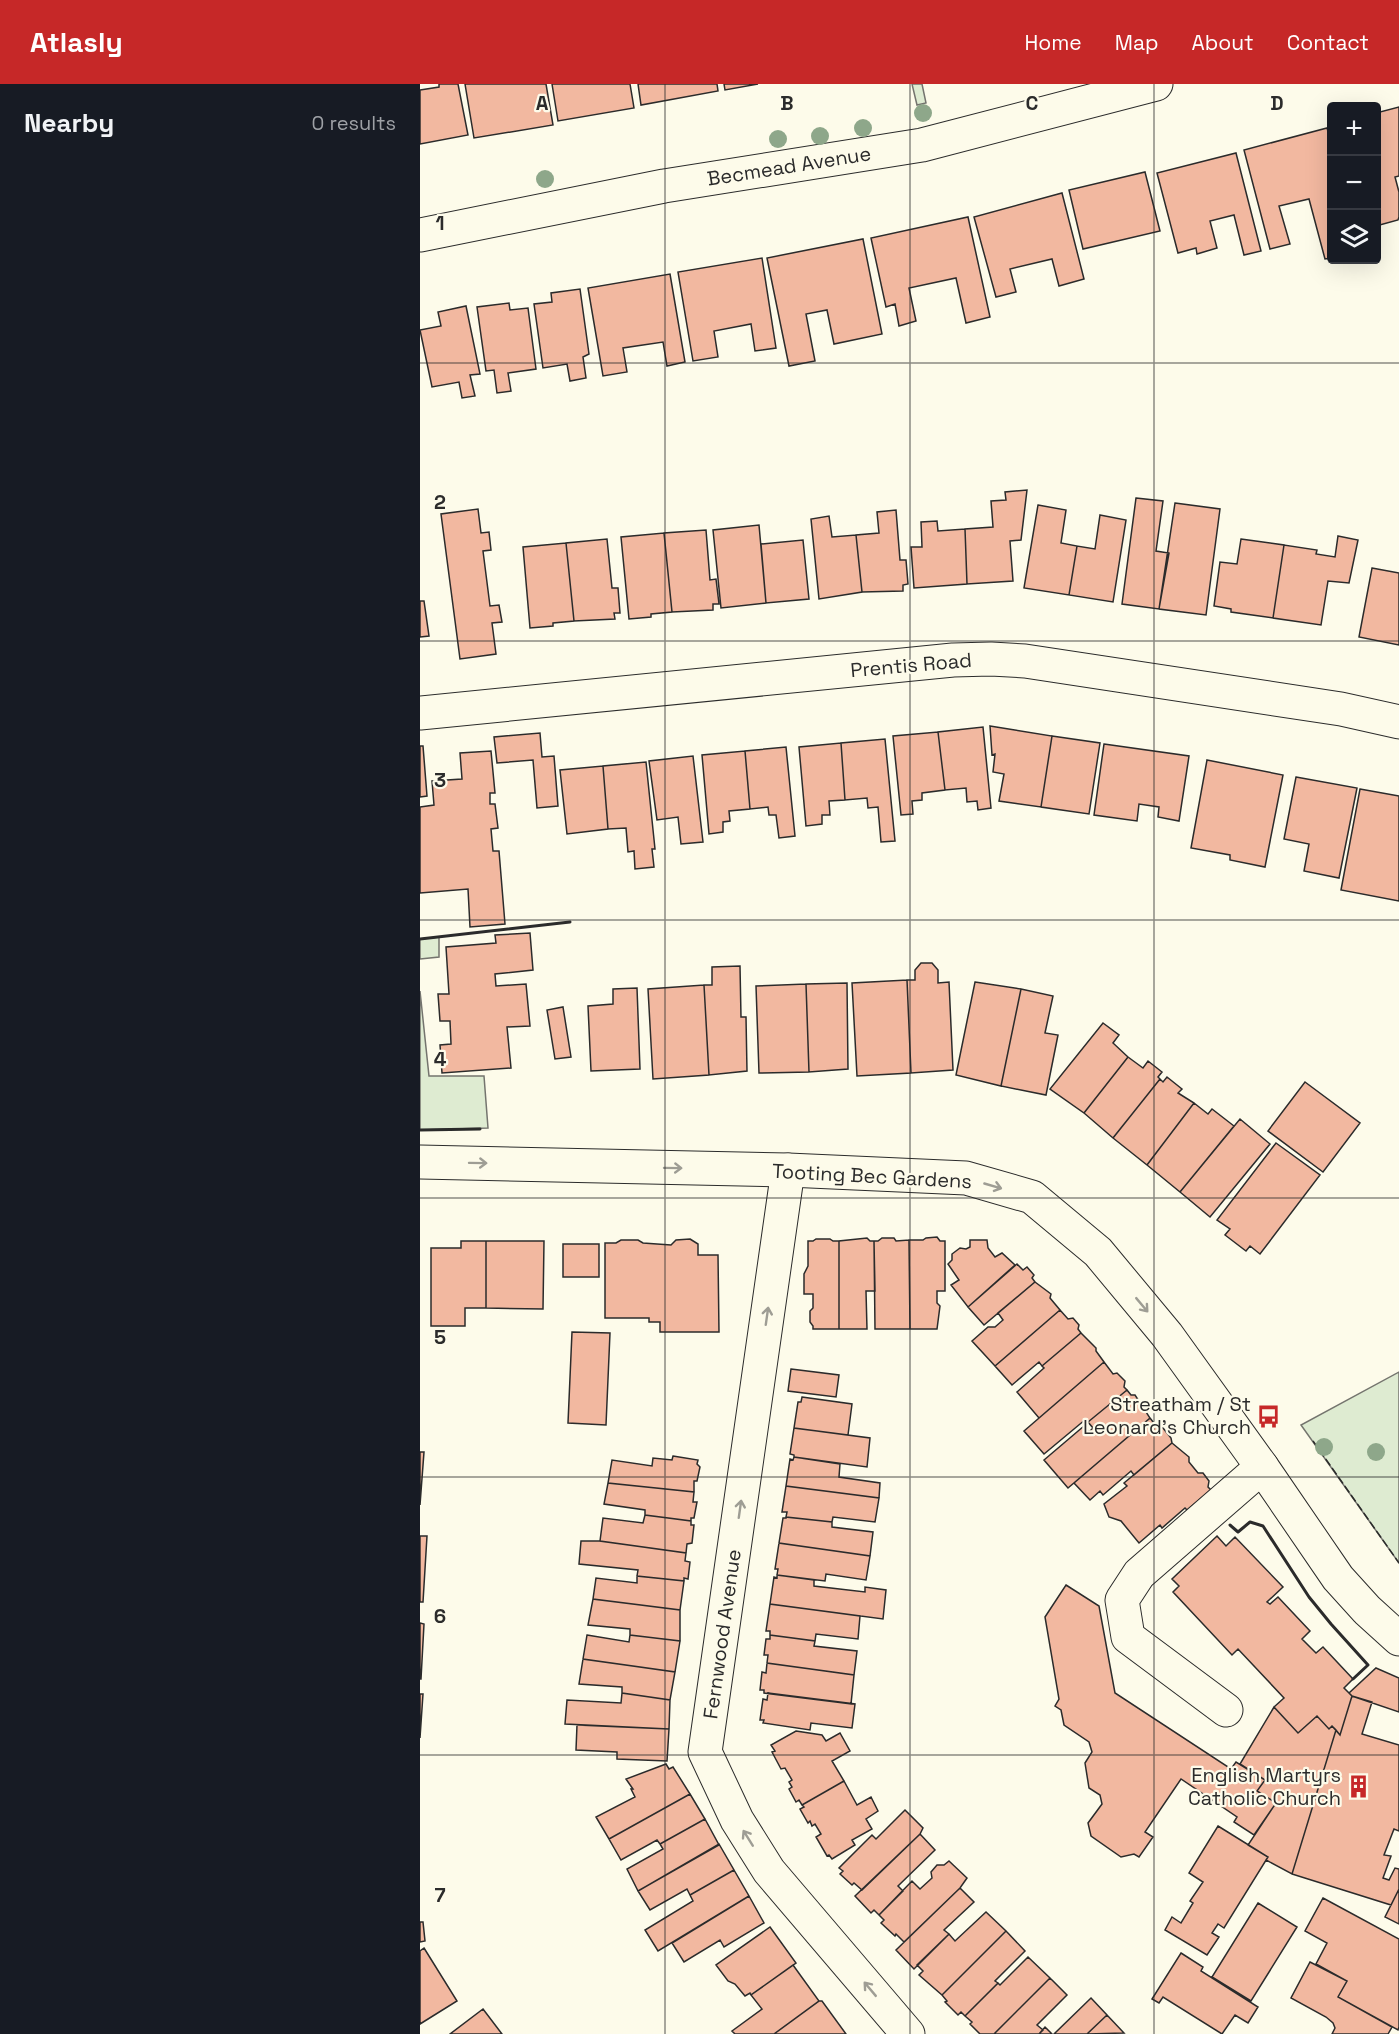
<!DOCTYPE html>
<meta charset="utf-8">
<style>
body{margin:0;font-family:"Space Grotesk",sans-serif;background:#242831;color:#f1f3f6}
.controls{position:absolute;right:18px;top:18px;display:grid;overflow:hidden;border-radius:6px;box-shadow:0 6px 24px #0002}
.controls button{width:54px;height:54px;display:grid;place-items:center;padding:0;border:0;border-bottom:2px solid #363941;background:#171b24;color:#f1f3f6;font:30px sans-serif}
.list{margin:0;padding:0;list-style:none}
h2{display:flex;justify-content:space-between;align-items:center;height:78px;margin:0;padding:0 24px;font-size:26px}
h2 small{font-size:20px;font-weight:400;color:#9ea1a6}
.icon{flex:none;width:33px;height:33px;fill:none;stroke:currentColor;stroke-width:2;stroke-linecap:round;stroke-linejoin:round}
.map{position:relative;flex:none;width:979px;height:1950px;overflow:hidden}
header{display:flex;align-items:center;gap:36px;box-sizing:border-box;height:84px;padding:0 30px;background:#c62828;color:#fff}
header strong{font-size:28px}
nav{display:flex;gap:33px;margin-inline-start:auto;font-size:21px}
main{display:flex}
aside{flex:1;background:#171b24}
.map>svg:first-child{display:block}
</style>
<header>
<strong>Atlasly</strong>
<nav><a>Home</a><a>Map</a><a>About</a><a>Contact</a></nav>
</header>
<main>
<aside>
<h2>Nearby<small>0 results</small></h2>
<ul class="list">
</ul>
</aside>
<div class="map">
<svg width="979" height="1950" viewBox="0 0 979 1950">
<rect width="100%" height="100%" fill="#fdfbea"/>
<!-- green -->
<path fill="#deebd1" stroke="#74746e" stroke-width="1.5" d="M492 0H502L506 19 497 21Z
M19 853V873L0 875V855Z
M0 907 9 992H64L68 1044 0 1046Z
M979 1288V1479L881 1341Z"/>
<!-- building -->
<path fill="#f2b8a0" stroke="#2b2b2b" stroke-width="1.5" d="M19 0H38L48 51 0 60V6L19 3Z
M45 0H126L133 41 54 54Z
M132 0H210L214 24 138 37Z
M218 0H297L298 7 221 21Z
M304 0H338L305 6Z
M979 23V92L975 93 979 108V133L978 136 956 142V29Z
M907 44 912 61V174L905 175 889 115 859 122 870 160 850 165 824 66Z
M816 69 841 167 824 171 814 131 790 137 797 164 777 170 776 164 758 169 737 89Z
M725 88 740 147 663 165 649 106Z
M642 109 664 195 639 202 632 175 590 185 596 208 576 213 554 133Z
M548 133 570 233 546 239 536 194 489 204 496 237 479 242 475 220 466 223 451 154Z
M443 155 462 250 414 260 407 226 386 230 395 277 369 282 347 174Z
M342 174 356 264 335 267 331 240 294 247 298 273 273 277 258 188Z
M250 190 265 278 247 282 243 258 203 264 207 288 183 292 168 204Z
M160 205 169 270 163 273 166 294 150 297 147 280 123 284 114 220 132 218 131 209Z
M89 219 90 226 108 224 116 285 88 289 91 307 77 309 74 286 66 287 57 223Z
M46 222 60 290 50 291 55 312 42 314 39 298 12 303 0 246 21 242 18 228Z
M607 406 601 456 590 457 593 497 547 500 545 445 573 443 571 417 586 416 585 408Z
M716 414 743 417 736 467 749 469 739 525 702 520Z
M755 419 800 425 786 531 739 525Z
M618 421 646 426 641 459 657 462 649 511 604 504Z
M58 425 61 449 69 448 71 466 63 467 70 522 79 521 82 538 72 539 76 570 40 575 21 430Z
M476 426 480 476H486L488 500 483 501V507L442 508 436 451 459 449 457 428Z
M680 431 706 436 693 518 649 511 657 462 675 465Z
M409 432 412 453 436 451 442 508 399 515 391 435Z
M517 437 518 447 545 445 547 500 494 504 491 463H502L501 438Z
M339 441 346 519 301 524 293 446Z
M286 446 290 496 296 495 299 520H293V526L252 528 244 449Z
M244 449 252 528 231 530V533L209 535 201 453Z
M918 452 938 456 929 499 908 497 901 541 853 534 864 461 897 466 896 470 915 473Z
M187 455 192 504H198L200 529H194L195 535 154 537 146 459Z
M821 455 864 461 853 534 811 528V525L794 522 800 478 817 480Z
M383 456 389 515 346 519 341 460Z
M146 459 154 537 133 539V542L110 544 103 463Z
M952 484 979 489V561L939 553Z
M0 517H4L9 552 0 553Z
M570 642 632 652 621 723 579 717 584 690 573 688 575 670 572 671Z
M563 643 571 724 558 726 557 717 547 718 546 704 525 706 518 648Z
M518 648 525 706 502 709V716L492 717 493 730 481 731 473 652Z
M120 649 122 673 134 672 138 722 117 724 113 676 77 679 74 653Z
M632 652 680 659 669 730 621 723Z
M465 655 475 757 461 758 458 723 448 724 447 714 425 716 421 659Z
M421 659 425 716 409 717 410 731H402V740L386 742 379 663Z
M684 660 769 672 759 737 738 733 739 723 719 720 717 737 674 731Z
M0 662H3L7 712 0 713Z
M366 663 375 752 359 754 356 731H349L348 723 330 725 325 667Z
M71 667 75 709H70V720H75L78 744 71 745 73 767H79L85 840 50 843 48 805 0 809V723L14 721 12 697 42 695 40 669Z
M325 667 330 725 309 727 310 737 303 738V748L289 750 282 671Z
M273 672 283 758 261 760 258 733 237 736 229 677Z
M787 676 863 691 845 783 810 776V771L771 764Z
M226 678 235 765H232L234 783 215 785 214 767 208 768 206 744 188 745 183 682Z
M183 682 188 745 147 750 140 686Z
M876 693 937 704 919 794 884 787 889 760 864 755Z
M940 705 979 712V817L921 806Z
M110 849 113 886 75 890 76 902 106 900 110 942 87 943 91 984 22 989 20 961 31 960 30 937H20L18 910H29L26 863 76 859 75 851Z
M501 879H512L518 886V899L529 898 533 986 491 989 487 896H495V886Z
M320 882 321 933H326L327 987 289 991 284 901H292V883Z
M487 896 491 989 437 992 432 899Z
M555 898 601 905 581 1002 536 991Z
M427 899 428 985 389 988 386 900Z
M386 900 389 988 339 989 336 902Z
M284 901 289 991 233 995 228 905Z
M217 904 220 985 171 987 168 922 193 920V905Z
M601 905 633 912 625 949 638 951 626 1011 581 1002Z
M143 923 151 973 135 975 127 926Z
M683 939 699 951 693 959 708 973 664 1029 630 1005Z
M708 973 723 984 728 977 742 988 738 993 740 995 693 1054 664 1029Z
M747 993 762 1005 758 1009 774 1019 727 1081 693 1054 740 995 743 998Z
M885 998 940 1039 903 1088 848 1047Z
M774 1019 788 1030 792 1025 814 1042 760 1108 727 1081Z
M820 1035 850 1060 790 1133 760 1108Z
M856 1059 900 1091 840 1170 830 1162 826 1167 805 1151 810 1145 797 1136Z
M517 1153 520 1157H525V1207H517V1219L520 1222 517 1245H490L489 1156H503L506 1154Z
M447 1154 450 1157H454L455 1207H446L447 1245H419V1157Z
M462 1154H474L476 1157 489 1156 490 1245H455L454 1157H458Z
M270 1155 278 1160V1171H298L299 1248H240V1238H229V1234H185V1159H196L201 1156H218L223 1159 251 1161 256 1156Z
M396 1155H410L413 1157H419V1245H393V1242L390 1238V1227L393 1224V1210H384V1190L388 1182V1157H393Z
M550 1156H567L568 1164 575 1173 582 1169 595 1181 548 1223 531 1201 539 1196 528 1180 532 1176V1170L540 1164 546 1165 550 1163Z
M41 1157H66V1224H45V1242H11V1164H41Z
M66 1157H124L123 1225 66 1224Z
M143 1160H179V1193H143Z
M597 1180 603 1186 607 1183 614 1191 612 1194 615 1198 564 1241 548 1223Z
M615 1198 631 1210 630 1214 640 1226 575 1282 552 1257 568 1243H575L583 1236 578 1229Z
M640 1226 648 1235 653 1234 659 1241 658 1245 661 1249 622 1282 619 1278 592 1301 575 1282Z
M152 1248 190 1249 186 1341 148 1339Z
M661 1249 676 1264V1267L684 1278 619 1334 597 1308 624 1284 622 1282Z
M684 1278 693 1290 697 1289 705 1297 704 1303 707 1306 668 1338 666 1335 624 1370 604 1347Z
M371 1285 419 1291 416 1313 368 1307Z
M707 1306 711 1311H715L730 1334 648 1404 624 1376 664 1342 669 1348 673 1344 668 1338Z
M382 1313 432 1320 428 1351 374 1344 378 1318H381Z
M730 1334 737 1343 743 1344 751 1354 752 1359 714 1391 711 1387 683 1411 680 1407 670 1416 654 1399Z
M374 1344 450 1354 447 1383 374 1373V1371L370 1370Z
M752 1359 769 1373V1378L778 1389H783L789 1397 788 1403 791 1406 767 1426 765 1424 742 1444 740 1441 719 1459 701 1437 689 1433 684 1420 707 1402 704 1399Z
M0 1368H4L0 1421Z
M253 1372 278 1376 277 1380 280 1383 277 1397H274V1408L188 1399 192 1376 232 1382 233 1374 252 1376Z
M374 1373 420 1380 419 1393 460 1399 459 1414 366 1402 370 1375 373 1376Z
M188 1399 274 1408 273 1418H277L274 1434H271V1437L225 1431V1426L184 1420Z
M366 1402 459 1414 455 1438 413 1433 412 1438 366 1433 367 1428H362Z
M225 1431 271 1437V1441H274L272 1459 267 1460 266 1469 180 1457 183 1434 223 1439Z
M366 1433 412 1438V1443L453 1448 450 1472 359 1459 363 1434H366Z
M0 1452H7L3 1518H0Z
M797 1452 806 1462 815 1453 863 1503 847 1518 850 1520 858 1513 890 1547 882 1555 896 1569 903 1563 933 1595 924 1604 932 1612 920 1651 912 1642 909 1645 897 1632 878 1649 854 1623 864 1614 818 1565 812 1571 753 1508 759 1502 752 1495Z
M161 1457H180L266 1469 265 1477 270 1478 268 1495 264 1494V1497L217 1492 218 1486 159 1480Z
M359 1459 450 1472 446 1496 406 1490 405 1497 357 1491 358 1485H355Z
M357 1491 394 1496V1502L445 1508V1503L466 1506 463 1535 350 1520 354 1493 357 1494Z
M217 1492 264 1497 260 1526 173 1515 176 1494 217 1499Z
M646 1501 679 1522 695 1609 811 1685 816 1678 845 1696 837 1707 856 1719 834 1751 814 1738 817 1733 761 1695 725 1748 733 1753 719 1773 714 1770 701 1773 671 1752 668 1739 682 1720 680 1711 669 1704 665 1679 672 1668 669 1658 644 1641 641 1626 635 1622 639 1615 625 1533Z
M173 1515 260 1526V1557L210 1551V1545L168 1541Z
M350 1520 440 1532 438 1555 396 1550 395 1557 350 1551V1547H346Z
M0 1539 4 1540 1 1595H0Z
M167 1551 209 1558 210 1551 260 1557 255 1588 163 1575Z
M350 1551 395 1557 394 1562 437 1567 434 1591 347 1579 348 1571H344L346 1555H350Z
M163 1575 255 1588 250 1616 202 1609V1603L159 1600Z
M347 1579 434 1591 431 1620 344 1609V1606H340L342 1588 346 1589Z
M956 1584 979 1594V1628L932 1612 929 1609Z
M202 1609 250 1616 249 1645 145 1640 147 1616 201 1619Z
M348 1609 435 1620 432 1644 391 1639 390 1646 343 1639 344 1636H340L343 1615 347 1616Z
M0 1610H3L0 1654Z
M932 1612 952 1618 942 1650 979 1661V1747L974 1745 964 1771 971 1772 963 1794 969 1796 975 1784 979 1785V1805L971 1821 872 1790 916 1646 920 1651Z
M854 1623 878 1649 897 1632 909 1645 912 1642 916 1646 872 1790 846 1776 848 1773 828 1761 856 1719 837 1707 845 1696 820 1680Z
M157 1641 249 1645 247 1677 197 1675V1668L156 1666Z
M376 1647 402 1651 406 1657 420 1649 430 1667 412 1677 424 1697 382 1721 379 1716 376 1718 369 1705 372 1703 369 1698 372 1696 365 1684 361 1685 352 1668 355 1667 351 1661Z
M246 1680 249 1685 253 1683 270 1710 189 1755 176 1733 215 1713 211 1705H213L206 1695Z
M424 1697 437 1721 451 1713 458 1727 446 1735 452 1745 432 1756 435 1761 412 1775 409 1771 407 1772 396 1753 401 1750 395 1740 392 1742 390 1737 388 1739 380 1725 384 1723 382 1721Z
M270 1710 285 1735 240 1760 237 1756 201 1776 189 1755Z
M485 1726 503 1744 500 1750 442 1806 434 1799 432 1801 420 1790 423 1787 419 1784 452 1751 456 1755Z
M285 1735 299 1761 218 1807 207 1785 243 1765 240 1760Z
M798 1742 848 1773 804 1844 798 1840 792 1849 799 1853 787 1871 745 1846 752 1833 761 1839 773 1819 770 1817 783 1798 769 1789Z
M500 1750 515 1766 478 1802 483 1807 459 1831 454 1826 451 1829 435 1812Z
M299 1760 314 1786 270 1811 267 1805 230 1826 218 1807Z
M529 1777 547 1794 540 1804 484 1858 476 1850 475 1852 461 1839 464 1836 459 1831 492 1797 500 1805 512 1794 511 1788 517 1781H524Z
M314 1786 329 1812 238 1867 225 1846 273 1817 270 1811Z
M540 1804 554 1818 524 1846 529 1850 494 1885 476 1866Z
M979 1805V1840L965 1833Z
M329 1812 344 1839 304 1863 300 1856 264 1878 252 1859Z
M903 1814 979 1855V1943L978 1946 918 1913 927 1897 896 1880 907 1859 885 1847Z
M838 1819 877 1843 831 1917 792 1893Z
M566 1828 586 1847 522 1911 499 1891 503 1887 497 1881 529 1850 535 1857Z
M0 1838H3L5 1857 0 1858Z
M350 1843 376 1879 331 1911 330 1909 325 1912 315 1900 308 1897 296 1881Z
M586 1847 605 1867 575 1897 578 1899 545 1932 541 1928 538 1931 525 1918 527 1917 522 1911Z
M4 1864 37 1917 0 1940V1867Z
M761 1869 783 1883 781 1887 838 1923 828 1939 815 1931 802 1950 743 1913 739 1919 732 1915Z
M608 1873 630 1894 574 1950H560L550 1940 552 1938 545 1932 578 1899 580 1901Z
M890 1878 927 1897 918 1913 972 1943 968 1950H912L915 1944 913 1939 906 1933 871 1914Z
M373 1881 399 1917 354 1950H315L312 1947 342 1925 331 1911Z
M630 1894 647 1911 617 1941 623 1946 619 1950H574Z
M671 1914 687 1931 667 1950H634Z
M399 1917H402L426 1950H354Z
M63 1925 82 1950H30Z
M687 1931 704 1949 667 1950Z
M625 1943 632 1950H619Z"/>
<g fill="none" stroke-linecap="round" stroke-linejoin="round">
<defs>
<path id="minor" d="M0 151 244 102 502 61 736 0
M0 629 533 576 571 575 605 577 921 625 979 638
M368 1086 285 1668 317 1736 349 1787 488 1950
M806 1626 708 1553 702 1516 719 1490 842 1383"/>
<path id="highway" d="M0 1078 368 1086 546 1094 612 1113 678 1168 747 1251 842 1383 918 1494 947 1526 979 1555"/>
</defs>
<!-- minor casing -->
<use href="#minor" stroke="#2b2b2b" stroke-width="35"/>
<!-- highway casing -->
<use href="#highway" stroke="#2b2b2b" stroke-width="35"/>
<!-- minor -->
<use href="#minor" stroke="#fdfbea" stroke-width="33"/>
<!-- highway -->
<use href="#highway" stroke="#fdfbea" stroke-width="33"/>
<!-- fence -->
<path stroke="#2b2b2b" stroke-width="1.5" stroke-dasharray="8 3" stroke-linecap="butt" d="M893 1357 979 1479"/>
<!-- wall -->
<path stroke="#2b2b2b" stroke-width="3" d="M0 855 150 838
M0 1046 60 1045
M810 1441 818 1448 830 1438 843 1442 889 1513 911 1540 948 1581 933 1595"/>
</g>
<!-- trees -->
<g fill="#8ea78a">
<circle cx="503" cy="29" r="9"/>
<circle cx="443" cy="44" r="9"/>
<circle cx="400" cy="52" r="9"/>
<circle cx="358" cy="55" r="9"/>
<circle cx="125" cy="95" r="9"/>
<circle cx="904" cy="1363" r="9"/>
<circle cx="956" cy="1368" r="9"/>
</g>
<!-- one-way arrows -->
<defs><path id="oneway-shaft" d="M-6 0H5M1.5-3L5.5 0L1.5 3" fill="none" stroke-width="1.6" stroke-linecap="round" stroke-linejoin="round" transform="scale(1.5)"/></defs>
<g stroke="#9e9d94">
<use href="#oneway-shaft" transform="translate(58 1079) rotate(1)"/>
<use href="#oneway-shaft" transform="translate(253 1084) rotate(1)"/>
<use href="#oneway-shaft" transform="translate(573 1102) rotate(16)"/>
<use href="#oneway-shaft" transform="translate(722 1221) rotate(50)"/>
<use href="#oneway-shaft" transform="translate(347 1232) rotate(-82)"/>
<use href="#oneway-shaft" transform="translate(320 1425) rotate(-82)"/>
<use href="#oneway-shaft" transform="translate(328 1754) rotate(-122)"/>
<use href="#oneway-shaft" transform="translate(450 1905) rotate(-130)"/>
</g>
<!-- grid -->
<path fill="none" stroke="#2b2b2b" stroke-width="1.5" stroke-opacity="0.55" d="M245 0V1950M490 0V1950M734 0V1950M0 279H979M0 557H979M0 836H979M0 1114H979M0 1393H979M0 1671H979"/>
<!-- icons -->
<defs>
<symbol id="bus-bare" viewBox="-9 -9 18 18"><path d="M-5-6H5V4H4V6H2V4H-2V6H-4V4H-5ZM-3.5-4V0h7V-4ZM-3.5 1.2v1.5H-2V1.2ZM2 1.2v1.5H3.5V1.2Z" fill="#c62828" stroke="#fdfbea" stroke-width="2.5" paint-order="stroke"/></symbol>
<symbol id="building-bare" viewBox="-9 -9 18 18"><path d="M-4-6H4V6H1V3H-1V6H-4ZM-2.5-4.3h1.7v1.8h-1.7ZM.8-4.3h1.7v1.8H.8ZM-2.5-1h1.7V.8h-1.7ZM.8-1h1.7V.8H.8Z" fill="#c62828" stroke="#fdfbea" stroke-width="2.5" paint-order="stroke"/></symbol>
</defs>
<g fill-rule="evenodd">
<use href="#bus-bare" x="832" y="1316" width="33" height="33"/>
<use href="#building-bare" x="922" y="1686" width="33" height="33"/>
</g>
<g text-anchor="middle" dominant-baseline="central" stroke-width="4.5" stroke-linejoin="round" paint-order="stroke">
<!-- street labels -->
<g font-size="20" fill="#2b2b2b" stroke="#fdfbea">
<text transform="translate(369 82) rotate(-9)">Becmead Avenue</text>
<text transform="translate(491 581) rotate(-5)">Prentis Road</text>
<text transform="translate(452 1092) rotate(3)">Tooting Bec Gardens</text>
<text transform="translate(302 1550) rotate(-82)">Fernwood Avenue</text>
</g>
<!-- poi labels -->
<g font-size="20" fill="#2b2b2b" stroke="#fdfbea" text-anchor="end">
<text x="831" y="1320">Streatham / St<tspan x="831" dy="23">Leonard's Church</tspan></text>
<text x="921" y="1691">English Martyrs<tspan x="921" dy="23">Catholic Church</tspan></text>
</g>
</g>
<g font-size="20" text-anchor="middle" font-weight="bold" fill="#2b2b2b" stroke="#fdfbea" stroke-width="4.5" stroke-linejoin="round" paint-order="stroke">
<text x="122" y="26">A</text>
<text x="367" y="26">B</text>
<text x="612" y="26">C</text>
<text x="857" y="26">D</text>
<text x="20" y="146">1</text>
<text x="20" y="425">2</text>
<text x="20" y="703">3</text>
<text x="20" y="982">4</text>
<text x="20" y="1260">5</text>
<text x="20" y="1539">6</text>
<text x="20" y="1818">7</text>
</g>
</svg>
<div class="controls">
<button>+</button>
<button>−</button>
<button><svg class="icon" aria-label="layers" viewBox="0 0 24 24"><path d="M12 4l9 5-9 5-9-5zM3 14l9 5 9-5"/></svg></button>
</div>
</div>
</main>
